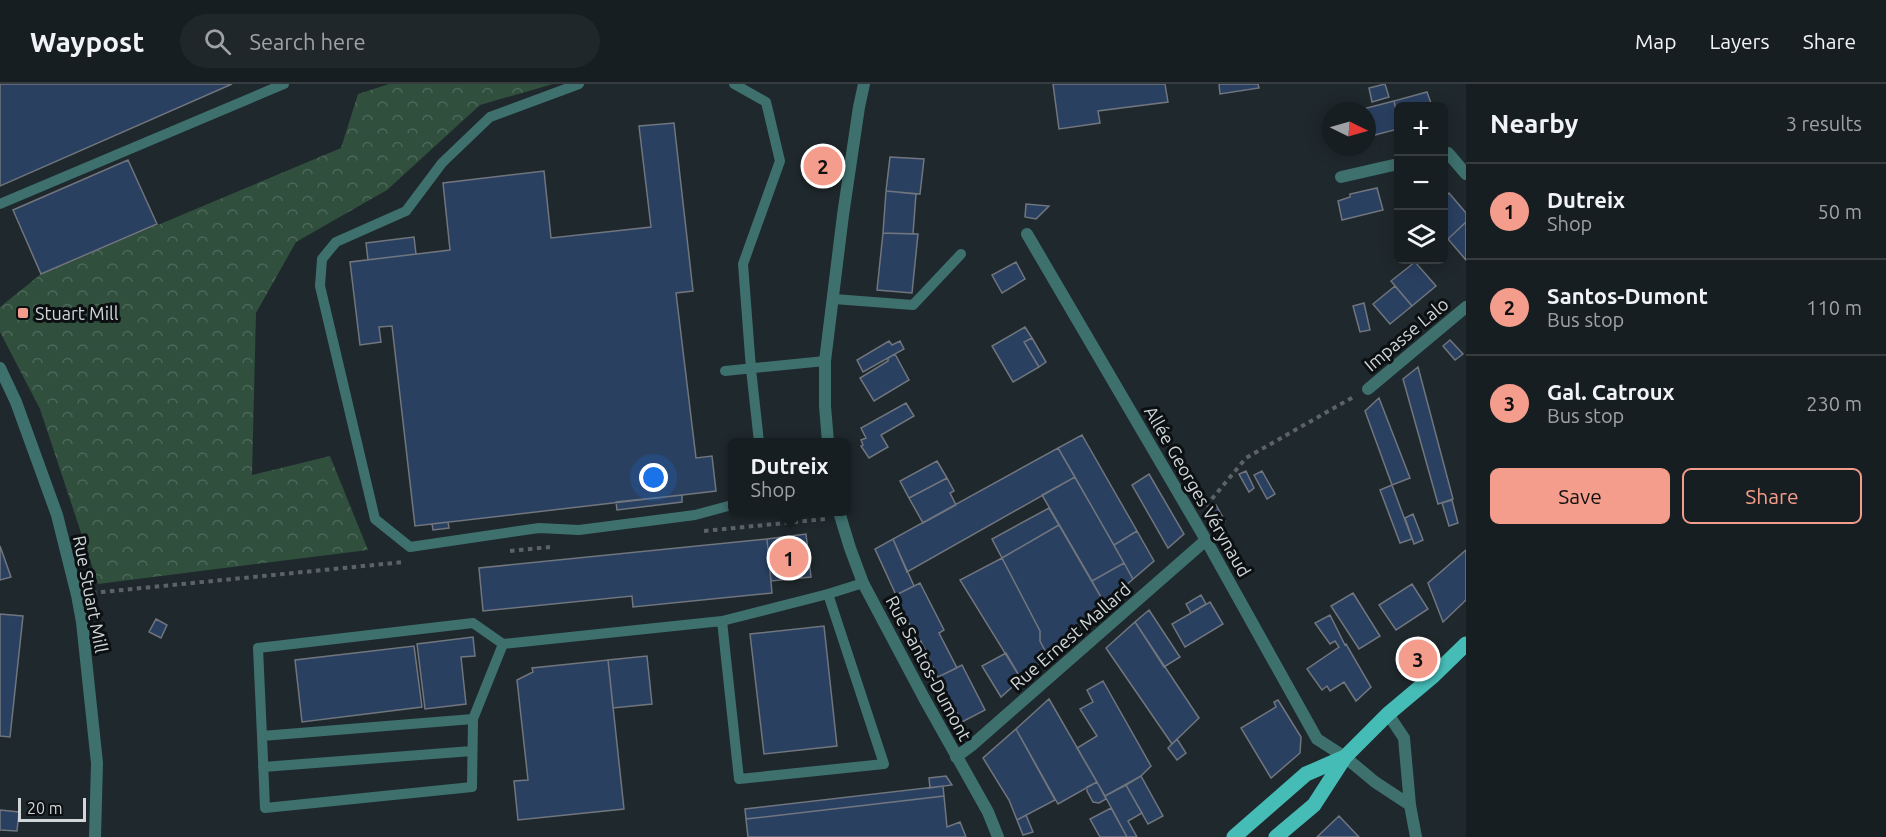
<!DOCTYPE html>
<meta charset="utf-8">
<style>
body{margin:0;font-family:Ubuntu,sans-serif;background:#20272a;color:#f1f3f6}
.controls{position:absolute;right:18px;top:18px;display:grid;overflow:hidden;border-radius:9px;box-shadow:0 3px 15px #0003}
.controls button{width:54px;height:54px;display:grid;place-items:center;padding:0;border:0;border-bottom:2px solid #363c3f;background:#171e21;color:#f1f3f6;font:30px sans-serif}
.compass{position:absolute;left:1322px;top:18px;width:54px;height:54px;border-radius:50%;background:#171e21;box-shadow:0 3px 15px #0003;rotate:95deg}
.scale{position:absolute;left:18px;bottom:15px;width:68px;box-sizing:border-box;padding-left:6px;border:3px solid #d1d7d9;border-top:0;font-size:16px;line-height:21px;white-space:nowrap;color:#d1d7d9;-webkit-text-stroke:4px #0c1012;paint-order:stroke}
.you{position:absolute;left:654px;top:394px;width:21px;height:21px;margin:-15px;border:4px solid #fff;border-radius:50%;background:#1a73e8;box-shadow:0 0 0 9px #1a73e833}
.badge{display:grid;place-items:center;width:39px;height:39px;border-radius:50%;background:#f49d8c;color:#111;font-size:20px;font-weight:700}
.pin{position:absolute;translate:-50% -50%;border:3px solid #fff;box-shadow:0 2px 6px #0006}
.popup{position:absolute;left:728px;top:354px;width:123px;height:78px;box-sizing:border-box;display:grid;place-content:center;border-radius:9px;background:#171e21;filter:drop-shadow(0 2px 4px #0005);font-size:20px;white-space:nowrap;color:#9ea2a5}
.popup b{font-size:22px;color:#f1f3f6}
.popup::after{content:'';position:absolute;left:50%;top:100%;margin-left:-12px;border:12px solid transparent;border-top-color:#171e21}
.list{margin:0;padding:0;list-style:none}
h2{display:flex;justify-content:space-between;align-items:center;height:78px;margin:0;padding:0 24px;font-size:26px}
h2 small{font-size:20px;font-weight:400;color:#9ea2a5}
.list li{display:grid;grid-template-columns:39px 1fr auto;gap:18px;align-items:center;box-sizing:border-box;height:96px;padding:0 24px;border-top:2px solid #363c3f}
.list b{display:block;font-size:22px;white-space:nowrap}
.list p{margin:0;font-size:20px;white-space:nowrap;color:#9ea2a5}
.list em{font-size:20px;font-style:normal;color:#9ea2a5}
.actions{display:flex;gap:12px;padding:18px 24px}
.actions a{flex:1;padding:14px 0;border:2px solid #f49d8c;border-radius:9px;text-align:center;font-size:21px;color:#f49d8c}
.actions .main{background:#f49d8c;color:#111}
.icon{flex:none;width:33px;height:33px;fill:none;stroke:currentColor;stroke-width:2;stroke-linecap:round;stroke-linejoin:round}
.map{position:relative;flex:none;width:1466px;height:753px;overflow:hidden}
header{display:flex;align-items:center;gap:36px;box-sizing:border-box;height:84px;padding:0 30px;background:#171e21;border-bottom:2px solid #363c3f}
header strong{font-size:28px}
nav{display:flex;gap:33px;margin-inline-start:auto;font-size:21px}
.search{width:420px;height:54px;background:#20272a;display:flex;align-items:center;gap:15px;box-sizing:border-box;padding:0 21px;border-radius:33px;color:#9ea2a5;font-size:22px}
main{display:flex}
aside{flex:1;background:#171e21}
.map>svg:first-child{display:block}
</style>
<header>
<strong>Waypost</strong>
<div class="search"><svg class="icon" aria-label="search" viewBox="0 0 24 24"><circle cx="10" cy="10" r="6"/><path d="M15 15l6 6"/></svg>Search here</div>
<nav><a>Map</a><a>Layers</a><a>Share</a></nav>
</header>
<main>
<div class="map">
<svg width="1466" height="753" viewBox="0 0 1466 753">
<defs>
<pattern id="forest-crowns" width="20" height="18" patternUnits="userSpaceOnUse" patternTransform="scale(1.5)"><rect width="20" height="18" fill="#304f3d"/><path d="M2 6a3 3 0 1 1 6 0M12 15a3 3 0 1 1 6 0" fill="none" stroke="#4d6858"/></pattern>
</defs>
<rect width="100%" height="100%" fill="#1f282c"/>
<!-- forest -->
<path fill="url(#forest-crowns)" d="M389 0H553L480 21 387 106 296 158 256 229 252 391 330 372 368 466 98 500 40 325 0 248V223L41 190 341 64 358 10Z"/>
<!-- building -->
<path fill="#2a4061" stroke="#70757e" stroke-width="1.5" d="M0 0H232L0 102Z
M1053 0H1165L1168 18 1098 27 1100 39 1059 45Z
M1219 0H1258L1259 4 1220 10Z
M1385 0 1389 13 1372 18 1369 4Z
M1427 8 1432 22H1398V36L1394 17Z
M1394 17 1398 36V45L1371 52 1367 38V27H1364L1363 25Z
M674 39 693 207 676 209 696 374 712 372 716 407 415 442 392 242 379 243 381 258 360 261 350 178 450 166 443 99 544 87 551 154 651 143 639 42Z
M890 73 924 75 920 110 886 107Z
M128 76 157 140 41 190 13 126Z
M1377 104 1383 126 1342 136 1338 117 1350 113V110Z
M886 107 916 110 913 150 883 149Z
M1449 109 1466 129V138L1448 155 1444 150V114Z
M1026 120 1049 122 1036 135 1025 133Z
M1466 138V176L1448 155Z
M883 149 918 150 912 209 877 206Z
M414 153 416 170 368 176 366 159Z
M1016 178 1025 195 1002 209 992 191Z
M1415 178 1436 202 1412 222 1391 197Z
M1395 202 1412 222 1390 240 1373 220Z
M1364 219 1370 246 1360 248 1353 222Z
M1025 243 1032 254 1024 258 1039 283 1013 298 992 262Z
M1032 254 1046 278 1039 283 1024 258Z
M1450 256 1463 270 1455 276 1443 262Z
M889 257 892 261 900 257 904 265 863 288 857 276Z
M895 270 909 296 874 317 860 294 888 277V274Z
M1418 283 1453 415 1438 420 1403 295Z
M1379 314 1410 394 1392 401 1365 327Z
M906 319 914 332 881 351 888 363 869 374 861 362 863 361 861 356 866 354 861 344Z
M1082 351 1137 447 1114 461 1058 364Z
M1058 364 1075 393 907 488 893 455Z
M937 377 947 394 909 414 900 397Z
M1246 387 1254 404 1249 408 1239 390Z
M1262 387 1275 410 1267 415 1254 391Z
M1149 390 1184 450 1168 464 1132 401Z
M1075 393 1124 479 1092 497 1042 411Z
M947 394 954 407 950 409 956 421 923 439 909 414Z
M1392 401 1412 455 1400 459 1380 406Z
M682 411V418L617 426 616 418Z
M1452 416 1458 439 1449 442 1442 419Z
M1216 421 1225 437 1219 441 1210 424Z
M1049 424 1059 441 1002 474 992 455Z
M1413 430 1423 456 1414 460 1405 434Z
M448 438 449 444 433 446 432 440Z
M1059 441 1105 520 1048 572 1040 557V547L1002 474Z
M1137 447 1154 477 1133 495 1114 461Z
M806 450 811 493 771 497 767 455Z
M767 455 772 509 633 523 632 512 483 527 479 484Z
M893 455 914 502 896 511 875 465Z
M0 462 11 493 0 496Z
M1466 466V516L1443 538 1428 499Z
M1002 474 1040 547V557L1048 572 1021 595 960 496Z
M1124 479 1133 495 1105 520 1092 497Z
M920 499 944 546 939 549 957 584 938 593 921 557 918 559 896 511Z
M1412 500 1428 525 1396 546 1379 521Z
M1353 509 1380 552 1359 565 1331 522Z
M1201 511 1206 520 1191 529 1186 520Z
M1210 518 1223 540 1185 563 1172 540Z
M1149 526 1180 573 1164 583 1135 538Z
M0 530 23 532 10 653 0 652Z
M1330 531 1345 561 1346 560 1371 603 1356 617 1344 598 1330 607 1327 602 1322 606 1307 585 1339 563 1335 557 1330 560 1315 539Z
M156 535 167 541 161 554 149 548Z
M1135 538 1199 634 1172 660 1106 564Z
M824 542 837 662 764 670 750 550Z
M473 553 475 572 461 573 466 620 425 625 417 560Z
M414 562 422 623 302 638 295 576Z
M1006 569 1021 595 1001 613 982 582Z
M647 572 652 620 613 624 608 576Z
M608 576 624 725 518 736 514 697 528 696 517 596 533 588 532 584Z
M962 581 985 626 962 638 938 593Z
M1103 597 1151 682 1141 692 1105 712 1077 664 1097 652 1080 625 1093 618 1087 606Z
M1049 615 1097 698 1058 720 1016 645Z
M1278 616 1301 653 1300 669 1271 694 1241 644 1276 623 1274 618Z
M1016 645 1055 716 1017 736 1009 716 983 674Z
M1177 655 1186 669 1177 676 1168 664Z
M946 692 952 701 930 704 929 694Z
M1141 692 1163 732 1148 740 1126 701Z
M1097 698 1106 715 1099 719 1093 718 1087 707V703Z
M1126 701 1142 729 1128 737 1137 753H1127L1105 712Z
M943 702 944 712 746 735 745 725Z
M944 712 947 743 960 738 966 753H748L746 735Z
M1111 724 1127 753H1100L1090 735Z
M0 726 19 728 17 747 0 746Z
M1026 731 1033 748 1023 751 1017 736Z
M1339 732 1359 753H1317Z"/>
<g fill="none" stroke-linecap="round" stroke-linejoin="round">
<!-- path -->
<path stroke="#5b6366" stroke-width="4" stroke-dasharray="4.5 4.5" stroke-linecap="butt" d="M1206 422 1246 374 1355 312
M704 447 825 435
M510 467 550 463
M92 509 404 478"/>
<!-- service -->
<path stroke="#3e716e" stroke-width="10" d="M579 0 490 33 442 79 406 127 336 158 322 175 320 202 375 435 410 463 539 444 579 446 695 431 732 421
M734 0 766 18 780 77 743 180 751 285 759 358
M0 120 284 0
M834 215 913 221 961 170
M725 287 825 277
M722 537 739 695 884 680 828 510
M473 635 262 652 265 724 472 703 473 635 503 560 722 537 828 510 863 499
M262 652 258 564 473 539 503 560
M263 683 472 667"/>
<!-- minor -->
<path stroke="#3e716e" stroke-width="12" d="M1444 70 1448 69 1466 90
M1341 93 1398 80
M1027 150 1206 456 1317 655 1345 673
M0 284 16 318 57 431 77 511 82 538 97 679 95 753
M1368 305 1466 223
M956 673 971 662 1206 456"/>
<!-- tertiary -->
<path stroke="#3e716e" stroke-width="12" d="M828 358 825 322V277L843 131 859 23 864 0
M839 428 850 464 863 499 924 614 988 728 998 753
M1388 630 1404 654 1410 721 1416 753
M1345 673 1375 698 1410 721"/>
<!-- primary -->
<path stroke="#46bcb7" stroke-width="15" d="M1234 753 1306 690 1345 673
M1276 753 1314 721 1345 673 1388 630 1432 593 1466 560"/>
</g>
<!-- markers -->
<rect fill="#f49d8c" stroke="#0c1012" stroke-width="2" x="17" y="223" width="12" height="12" rx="3"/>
<g text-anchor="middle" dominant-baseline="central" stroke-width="6" stroke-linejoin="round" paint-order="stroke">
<!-- poi labels -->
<g font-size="18" fill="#d1d7d9" stroke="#0c1012" text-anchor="start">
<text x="35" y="229">Stuart Mill</text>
</g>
<!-- street labels -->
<g font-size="18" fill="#d1d7d9" stroke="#0c1012">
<text transform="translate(1406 250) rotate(-40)">Impasse Lalo</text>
<text transform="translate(1198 407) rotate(60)">Allée Georges Vérynaud</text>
<text transform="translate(91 510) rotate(79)">Rue Stuart Mill</text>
<text transform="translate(1070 552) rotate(-41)">Rue Ernest Mallard</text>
<text transform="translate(929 584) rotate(62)">Rue Santos-Dumont</text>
</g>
</g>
</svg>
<div class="controls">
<button>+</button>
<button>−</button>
<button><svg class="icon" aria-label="layers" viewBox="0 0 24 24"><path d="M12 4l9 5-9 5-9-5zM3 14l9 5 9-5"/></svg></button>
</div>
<svg class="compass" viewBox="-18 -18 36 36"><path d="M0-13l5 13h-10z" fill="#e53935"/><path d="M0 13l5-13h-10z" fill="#9ea2a5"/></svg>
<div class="scale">20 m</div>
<div class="you"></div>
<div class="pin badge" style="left:789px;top:474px">1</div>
<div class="popup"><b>Dutreix</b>Shop</div>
<div class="pin badge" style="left:823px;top:82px">2</div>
<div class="pin badge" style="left:1418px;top:575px">3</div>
</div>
<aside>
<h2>Nearby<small>3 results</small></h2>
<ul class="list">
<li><span class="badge">1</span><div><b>Dutreix</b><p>Shop</p></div><em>50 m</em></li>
<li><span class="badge">2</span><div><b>Santos-Dumont</b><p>Bus stop</p></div><em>110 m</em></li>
<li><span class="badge">3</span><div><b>Gal. Catroux</b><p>Bus stop</p></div><em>230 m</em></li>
</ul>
<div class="actions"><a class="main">Save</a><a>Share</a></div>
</aside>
</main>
